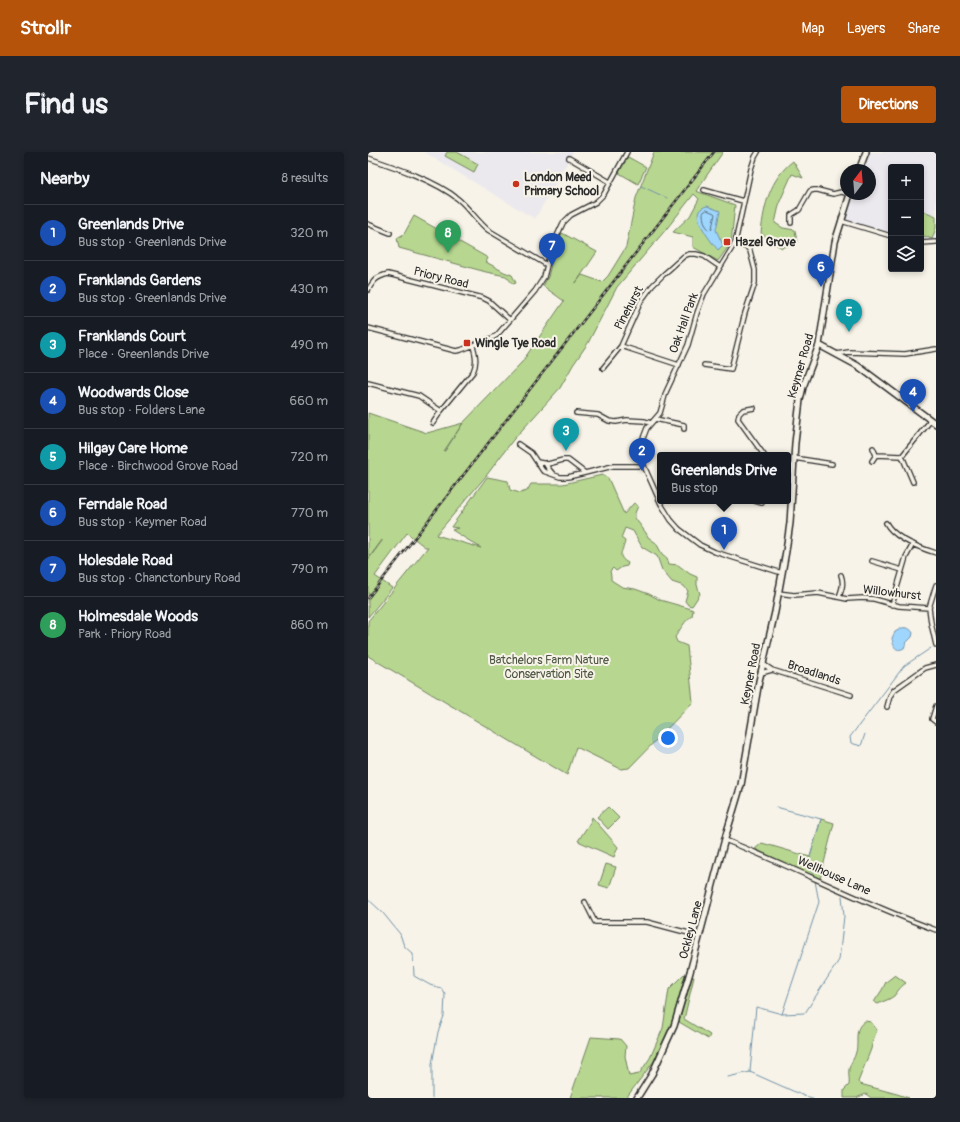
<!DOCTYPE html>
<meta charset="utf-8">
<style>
body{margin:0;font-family:Pangolin,sans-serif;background:#20242c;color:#f1f3f6}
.controls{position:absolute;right:12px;top:12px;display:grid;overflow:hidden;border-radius:4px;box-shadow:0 2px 6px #0003}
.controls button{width:36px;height:36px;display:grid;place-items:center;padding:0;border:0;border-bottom:1px solid #363941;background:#171b24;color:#f1f3f6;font:20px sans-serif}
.compass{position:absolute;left:472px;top:12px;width:36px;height:36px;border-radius:50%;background:#171b24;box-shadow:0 2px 6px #0003;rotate:16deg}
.you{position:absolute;left:300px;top:586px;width:14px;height:14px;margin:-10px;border:3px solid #fff;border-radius:50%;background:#1a73e8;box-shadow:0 0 0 6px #1a73e833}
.badge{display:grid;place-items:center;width:26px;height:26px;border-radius:50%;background:#b45309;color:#fff;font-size:13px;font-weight:700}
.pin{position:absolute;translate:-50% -33px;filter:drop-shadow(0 1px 2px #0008)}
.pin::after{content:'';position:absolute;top:21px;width:14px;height:12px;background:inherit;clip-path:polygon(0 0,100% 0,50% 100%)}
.popup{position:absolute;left:289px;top:300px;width:134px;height:52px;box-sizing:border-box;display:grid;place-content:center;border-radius:4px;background:#171b24;filter:drop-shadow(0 1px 3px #0005);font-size:13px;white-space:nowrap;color:#9ea1a6}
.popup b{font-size:15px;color:#f1f3f6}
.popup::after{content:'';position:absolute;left:50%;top:100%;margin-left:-8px;border:8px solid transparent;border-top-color:#171b24}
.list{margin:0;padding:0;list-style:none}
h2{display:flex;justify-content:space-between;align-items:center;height:52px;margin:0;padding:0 16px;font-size:17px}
h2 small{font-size:13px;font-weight:400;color:#9ea1a6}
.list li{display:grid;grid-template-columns:26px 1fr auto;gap:12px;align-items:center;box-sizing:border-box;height:56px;padding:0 16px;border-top:1px solid #363941}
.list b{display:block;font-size:15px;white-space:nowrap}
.list p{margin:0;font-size:13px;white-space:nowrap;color:#9ea1a6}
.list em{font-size:13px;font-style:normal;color:#9ea1a6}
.icon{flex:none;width:22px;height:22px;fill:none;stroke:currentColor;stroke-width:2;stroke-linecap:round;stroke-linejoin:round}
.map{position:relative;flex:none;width:568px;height:946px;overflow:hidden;border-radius:4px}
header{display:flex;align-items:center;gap:24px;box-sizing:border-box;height:56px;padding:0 20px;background:#b45309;color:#fff}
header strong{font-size:19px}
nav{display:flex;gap:22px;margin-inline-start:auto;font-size:14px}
.intro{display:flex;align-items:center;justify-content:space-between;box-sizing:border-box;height:96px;padding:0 24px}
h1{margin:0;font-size:28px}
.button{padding:10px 18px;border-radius:4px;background:#b45309;color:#fff;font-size:14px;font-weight:700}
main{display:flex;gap:24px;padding:0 24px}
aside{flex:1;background:#171b24;border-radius:4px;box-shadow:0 2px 6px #0003}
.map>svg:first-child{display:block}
</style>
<header>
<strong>Strollr</strong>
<nav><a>Map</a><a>Layers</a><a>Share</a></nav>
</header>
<div class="intro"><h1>Find us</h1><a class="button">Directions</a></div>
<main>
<aside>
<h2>Nearby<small>8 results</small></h2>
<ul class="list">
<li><span class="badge" style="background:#1a4fb4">1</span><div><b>Greenlands Drive</b><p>Bus stop · Greenlands Drive</p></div><em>320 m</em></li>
<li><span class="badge" style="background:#1a4fb4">2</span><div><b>Franklands Gardens</b><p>Bus stop · Greenlands Drive</p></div><em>430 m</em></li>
<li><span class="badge" style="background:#0f9aa8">3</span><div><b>Franklands Court</b><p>Place · Greenlands Drive</p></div><em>490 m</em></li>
<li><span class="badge" style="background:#1a4fb4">4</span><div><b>Woodwards Close</b><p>Bus stop · Folders Lane</p></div><em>660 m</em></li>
<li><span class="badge" style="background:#0f9aa8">5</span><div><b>Hilgay Care Home</b><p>Place · Birchwood Grove Road</p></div><em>720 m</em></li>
<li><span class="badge" style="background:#1a4fb4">6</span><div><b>Ferndale Road</b><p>Bus stop · Keymer Road</p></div><em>770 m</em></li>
<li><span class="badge" style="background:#1a4fb4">7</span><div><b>Holesdale Road</b><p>Bus stop · Chanctonbury Road</p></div><em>790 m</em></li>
<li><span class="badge" style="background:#2e9e5b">8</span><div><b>Holmesdale Woods</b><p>Park · Priory Road</p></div><em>860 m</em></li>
</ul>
</aside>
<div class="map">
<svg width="568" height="946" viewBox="0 0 568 946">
<rect width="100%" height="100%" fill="#f7f3e8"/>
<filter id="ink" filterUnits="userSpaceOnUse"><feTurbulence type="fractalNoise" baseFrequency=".025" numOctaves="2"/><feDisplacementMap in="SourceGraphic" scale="8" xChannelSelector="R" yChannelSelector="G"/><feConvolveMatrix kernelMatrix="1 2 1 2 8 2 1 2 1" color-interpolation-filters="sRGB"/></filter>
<g filter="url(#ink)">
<!-- built -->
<path fill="#ebe9ed" d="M56 0H205L167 67Z
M501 0H568V90H553V15H523V83L477 68 484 42H502V18H494Z"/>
<!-- green -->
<path fill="#b7d790" stroke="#71815e" d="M79 0H89L110 12 106 20 77 4Z
M286 0H355L328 39 367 53 363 91 350 109 325 95V85L305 80 322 64 331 47 326 42 300 75 249 135 220 191 205 213 192 236 145 288 118 324 68 383 113 396 84 378 90 376 83 375 119 325 140 329 142 338 152 341 159 339 163 332H195L234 323 240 326 256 362 266 351 270 354 267 361V366L278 381 280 385 288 391 294 402 299 406 301 412 310 413 322 422 329 425V433L332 442 324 454 320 453 317 449 320 439 316 434 304 430 294 418 289 404 274 395 265 379 257 376 253 386 257 389C256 398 247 404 260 411L259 414 254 415 248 419 245 416 242 419 243 424V428L254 435 267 437 281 442 292 448 320 456 325 458 324 464C317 468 312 478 307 485L309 490 319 494 325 550 261 616 253 617 208 595 199 623 0 504V469L60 395H57L39 381 7 424 24 436 0 465V408L14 389V388L0 407V261L59 281 95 271 76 299H77L95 271 154 210 196 149 175 134 180 125 187 97 194 81 229 100 207 132 214 123 234 130 240 124 258 95 268 46Z
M260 5 278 15 270 32 251 21Z
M425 9 435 26 424 22 412 49 407 71 415 76 427 78 429 90 414 96 401 88 393 81C396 53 402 27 425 9Z
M553 58 568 64V76L564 87 553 83Z
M46 64 120 106 118 110 136 120 144 123 148 131 145 132 138 124 118 120 31 96 29 86 36 82Z
M240 655 251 666 240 677 229 665Z
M224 665 250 695 246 705 210 689 223 669Z
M453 667 466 671 452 727 387 697 394 691 442 705Z
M238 712 248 715 241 736 231 733Z
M316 822 317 823 304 870 286 909 258 946H202L223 885 252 887 258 894 257 904 261 924 271 922 282 906 295 876 301 837Z
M527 823 538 831C532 835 530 839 526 844 521 848 515 849 510 852L506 850 514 838 518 830Z
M323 825H326L316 867 342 883 340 887 311 870 320 839Z
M497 869 503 870 509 878 505 888 503 897 490 930 492 932 529 942 541 946H503L498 942 488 946H476V938L481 933C482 928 480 923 481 917 482 911 487 906 488 900 491 888 485 877 497 869Z"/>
<!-- water -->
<path fill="#9fd6fe" stroke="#7192aa" d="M339 54 352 59 348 78 355 93 350 98C344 91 326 68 331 59 333 56 336 55 339 54Z
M534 476C539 475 543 477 545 481L544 485 538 491 536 496C527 501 525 493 524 486L527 480Z"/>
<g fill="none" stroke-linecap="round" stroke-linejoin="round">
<!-- shore -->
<path stroke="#596f7f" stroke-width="1" d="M339 58 346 61 347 62 344 76 342 78C337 75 335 67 335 61Z"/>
<!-- stream -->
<path stroke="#7192aa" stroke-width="1" d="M273 34 299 46
M497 582 493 594 483 591 482 585 536 514 563 496
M408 655 453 667 442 705 446 726
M0 747 15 761 32 782 36 794 45 802 46 824 62 833 73 836 77 842 76 864 70 880 64 912V946
M414 862 451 750 447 729
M382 920 388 855 414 862 437 861 471 808 476 764 474 744
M360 925 382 920 436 944 445 946"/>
<defs>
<path id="street" d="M390 0 387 5 383 17 367 91 336 142 329 161 320 193 298 240 292 261 279 276 274 289 273 299 276 314 293 352 303 368 311 377 332 393 347 400 414 421
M0 6C27 15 68 29 90 47 101 56 109 69 120 78L179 113
M201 6 242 30
M336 38 375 49
M473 69 523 84
M423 71V63L431 58 442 39 446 38H450L465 42 473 40 478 41
M0 72 22 81
M553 91 568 90
M0 138C6 128 8 125 20 122L115 146 121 149 142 168
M0 176 88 199 93 198 124 186 129 183 167 139 176 125 183 97 195 71 203 63 228 50 236 42 259 0
M253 194 311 213
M468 202 481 200 537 202 568 197
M336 213 363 217 377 161 387 131V118L382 99 380 96 367 91
M235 216 253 194 273 149 284 134 295 123 316 104 321 102H328L336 104 352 115
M0 231 51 244 73 259
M386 256 375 258 371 262 370 267 396 303
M208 261 230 263 241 269 248 270 259 268 276 269 283 271
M287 267 316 273V277
M65 271 73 259 105 220C109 211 108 204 105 194
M150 292 163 301 175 319 192 325H200L217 321
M505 296 508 303 534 304 563 268
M534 304 545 330
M426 306 464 312
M504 309 508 303
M169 310 180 312 195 308H200L217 321 245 314H276
M177 311 180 316 185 322
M387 349 394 351
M518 371C526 386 552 396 568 401
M504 409 534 418
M410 441 426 443 450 441 479 447 495 446 506 447 531 454 561 456 563 471 568 493
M471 445C474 437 476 431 473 423
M524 453 538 405 545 392
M561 456 568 433
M395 512 404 518 483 543
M393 521 404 518
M568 554 564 567 568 570
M519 555 522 544 526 538 557 516 568 513
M357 688C428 716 496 752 568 778
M217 750 227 770H279L332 784"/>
<path id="secondary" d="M491 18 498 0
M451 193 490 214 568 272
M269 946 284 922 306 874 322 820 358 683 373 633 391 529 407 460 418 399 422 371 427 291 432 248 435 235 451 193 467 90 482 42"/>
</defs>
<!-- street casing -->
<use href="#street" stroke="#2b2b2b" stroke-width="6"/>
<!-- secondary casing -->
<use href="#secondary" stroke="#2b2b2b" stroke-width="8"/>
<!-- street -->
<use href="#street" stroke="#f7f3e8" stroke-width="3.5"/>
<!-- secondary -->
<use href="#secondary" stroke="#f7f3e8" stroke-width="5"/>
<defs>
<path id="rail" d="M0 446 346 0"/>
</defs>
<!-- rail casing -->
<use href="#rail" stroke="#2b2b2b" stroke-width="2.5"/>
<!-- rail -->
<use href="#rail" stroke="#f7f3e8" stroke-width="1" stroke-dasharray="3" stroke-linecap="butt"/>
</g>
</g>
<!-- markers -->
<g fill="#c8321e" stroke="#f7f3e8" stroke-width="1.5">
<circle cx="148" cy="32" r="4"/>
<rect x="355" y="86" width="8" height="8" rx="2"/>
<rect x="95" y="187" width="8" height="8" rx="2"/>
</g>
<g text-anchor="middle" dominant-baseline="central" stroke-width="4" stroke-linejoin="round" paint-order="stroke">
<!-- poi labels -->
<g font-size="12" font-weight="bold" fill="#2b2b2b" stroke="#f7f3e8" text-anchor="start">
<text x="156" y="25">London Meed<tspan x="156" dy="14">Primary School</tspan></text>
<text x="367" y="90">Hazel Grove</text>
<text x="107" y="191">Wingle Tye Road</text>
</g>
<!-- street labels -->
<g font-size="12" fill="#2b2b2b" stroke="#f7f3e8">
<text transform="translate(73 126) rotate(14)">Priory Road</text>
<text transform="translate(261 156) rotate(-62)">Pinehurst</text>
<text transform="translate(316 171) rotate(-70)">Oak Hall Park</text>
<text transform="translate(433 214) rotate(-74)">Keymer Road</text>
<text transform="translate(524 441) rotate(7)">Willowhurst</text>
<text transform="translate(446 521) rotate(18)">Broadlands</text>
<text transform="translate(383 522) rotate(-79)">Keyner Road</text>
<text transform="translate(466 724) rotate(24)">Wellhouse Lane</text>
<text transform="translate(323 778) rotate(-75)">Ockley Lane</text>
</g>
<!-- park labels -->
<g font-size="12" fill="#4e5644" stroke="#f7f3e8">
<text x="181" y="508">Batchelors Farm Nature<tspan x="181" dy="14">Conservation Site</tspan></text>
</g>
</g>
</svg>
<div class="controls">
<button>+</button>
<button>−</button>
<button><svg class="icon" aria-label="layers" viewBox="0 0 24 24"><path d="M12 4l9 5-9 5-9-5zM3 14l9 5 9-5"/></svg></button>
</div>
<svg class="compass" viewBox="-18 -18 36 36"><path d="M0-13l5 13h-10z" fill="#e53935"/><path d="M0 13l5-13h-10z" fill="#9ea1a6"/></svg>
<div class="you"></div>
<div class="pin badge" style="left:356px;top:398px;background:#1a4fb4">1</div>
<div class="popup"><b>Greenlands Drive</b>Bus stop</div>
<div class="pin badge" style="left:274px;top:319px;background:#1a4fb4">2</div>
<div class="pin badge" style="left:198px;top:299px;background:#0f9aa8">3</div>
<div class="pin badge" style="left:545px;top:260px;background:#1a4fb4">4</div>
<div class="pin badge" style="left:481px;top:180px;background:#0f9aa8">5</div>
<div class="pin badge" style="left:453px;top:135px;background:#1a4fb4">6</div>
<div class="pin badge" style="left:184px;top:114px;background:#1a4fb4">7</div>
<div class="pin badge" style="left:80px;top:101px;background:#2e9e5b">8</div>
</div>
</main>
